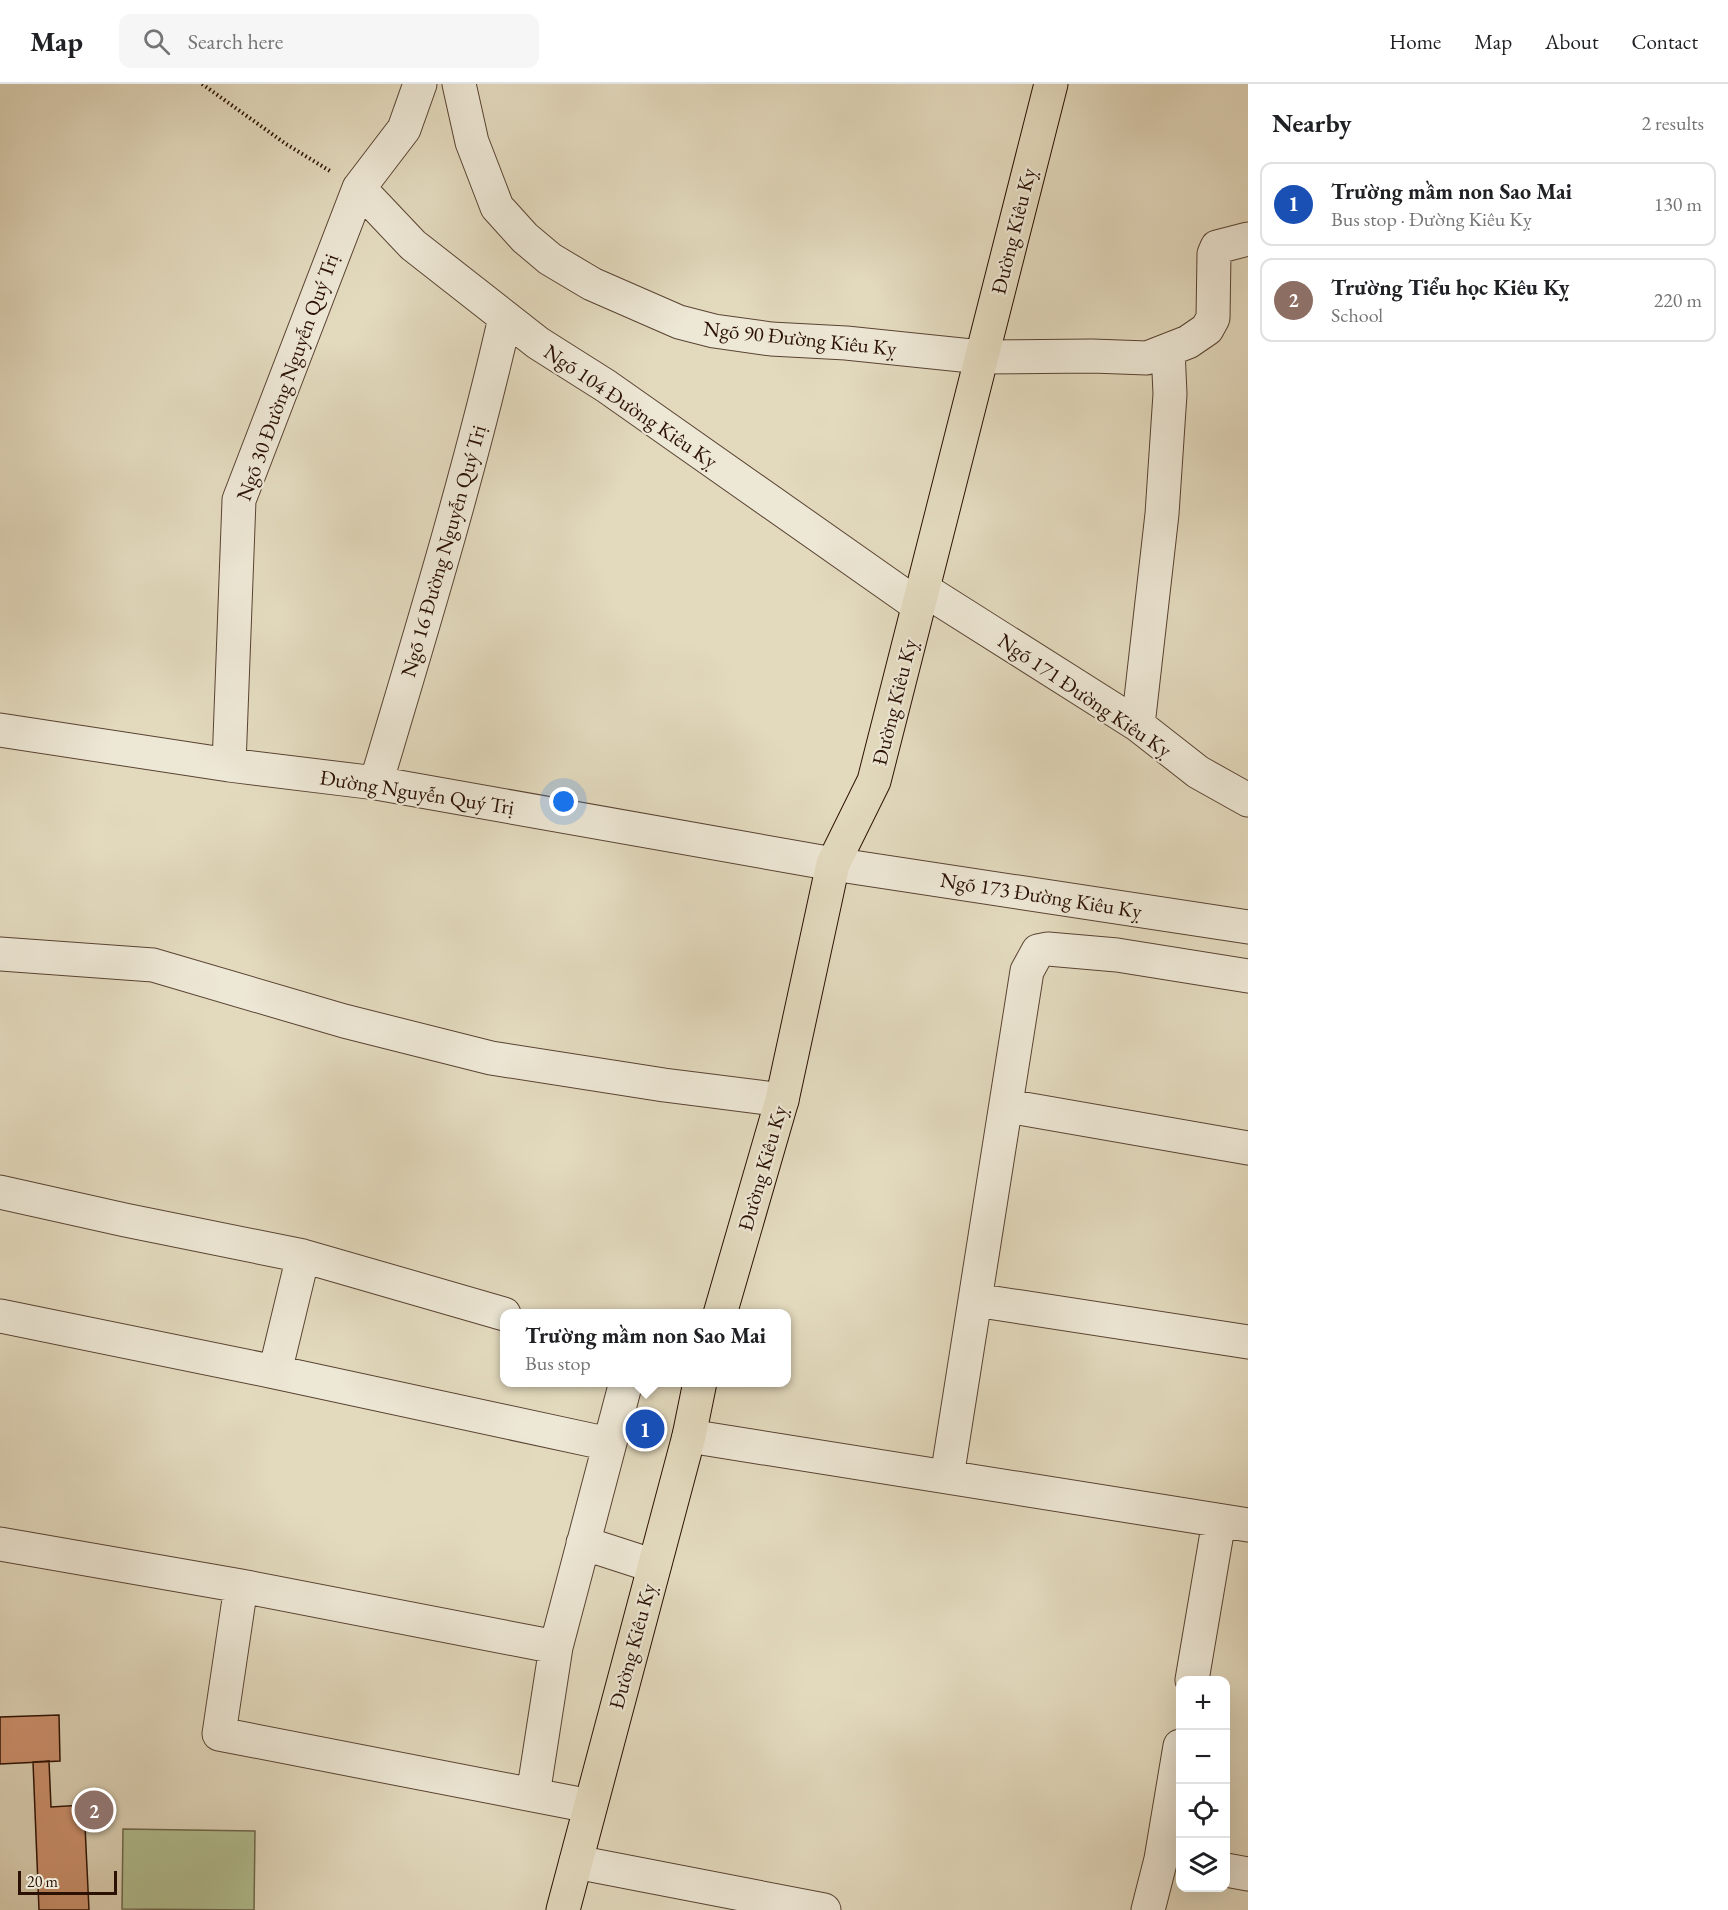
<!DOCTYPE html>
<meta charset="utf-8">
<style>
body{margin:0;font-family:"EB Garamond",serif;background:#f6f6f6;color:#202124}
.controls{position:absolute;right:18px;bottom:18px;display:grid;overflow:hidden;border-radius:12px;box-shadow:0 6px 24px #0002}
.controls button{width:54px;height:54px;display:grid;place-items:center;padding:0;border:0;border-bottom:2px solid #e0e0e0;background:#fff;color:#202124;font:30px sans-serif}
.scale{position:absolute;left:18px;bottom:15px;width:99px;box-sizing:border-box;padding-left:6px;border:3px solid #2b1104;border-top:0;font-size:16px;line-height:21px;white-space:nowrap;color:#2b1104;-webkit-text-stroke:4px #ede7d5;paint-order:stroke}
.you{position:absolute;left:564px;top:718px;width:21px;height:21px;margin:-15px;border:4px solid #fff;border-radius:50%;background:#1a73e8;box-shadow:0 0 0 9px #1a73e833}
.badge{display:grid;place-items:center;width:39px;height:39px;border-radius:50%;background:#d93025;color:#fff;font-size:20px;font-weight:700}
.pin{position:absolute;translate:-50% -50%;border:3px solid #fff;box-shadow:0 2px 6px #0006}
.popup{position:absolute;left:500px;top:1225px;width:291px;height:78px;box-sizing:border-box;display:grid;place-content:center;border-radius:12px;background:#fff;filter:drop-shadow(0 2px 4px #0005);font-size:20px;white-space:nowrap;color:#757577}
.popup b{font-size:22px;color:#202124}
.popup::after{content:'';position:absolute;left:50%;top:100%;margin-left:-12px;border:12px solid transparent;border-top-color:#fff}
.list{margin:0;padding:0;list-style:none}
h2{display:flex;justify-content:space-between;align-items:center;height:78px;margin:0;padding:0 24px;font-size:26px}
h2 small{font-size:20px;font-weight:400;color:#757577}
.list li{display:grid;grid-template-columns:39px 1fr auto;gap:18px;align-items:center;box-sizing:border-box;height:84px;margin:0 12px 12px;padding:0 12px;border:2px solid #e0e0e0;border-radius:12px}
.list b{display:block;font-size:22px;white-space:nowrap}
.list p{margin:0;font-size:20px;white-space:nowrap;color:#757577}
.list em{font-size:20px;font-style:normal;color:#757577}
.icon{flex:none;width:33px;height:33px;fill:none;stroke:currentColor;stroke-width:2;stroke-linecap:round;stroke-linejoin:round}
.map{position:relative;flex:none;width:1248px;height:1826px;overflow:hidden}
header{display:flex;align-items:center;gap:36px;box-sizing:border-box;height:84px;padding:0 30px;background:#fff;border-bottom:2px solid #e0e0e0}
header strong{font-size:28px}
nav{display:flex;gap:33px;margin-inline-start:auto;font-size:21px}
.search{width:420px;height:54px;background:#f6f6f6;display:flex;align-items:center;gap:15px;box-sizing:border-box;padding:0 21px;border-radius:12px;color:#757577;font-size:22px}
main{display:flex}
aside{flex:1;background:#fff}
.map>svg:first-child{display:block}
</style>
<header>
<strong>Map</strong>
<div class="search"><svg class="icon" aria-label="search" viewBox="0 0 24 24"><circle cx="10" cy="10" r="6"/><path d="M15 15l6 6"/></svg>Search here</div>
<nav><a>Home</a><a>Map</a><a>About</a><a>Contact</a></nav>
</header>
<main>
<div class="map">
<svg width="1248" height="1826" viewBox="0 0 1248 1826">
<rect width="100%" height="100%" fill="#e3dabe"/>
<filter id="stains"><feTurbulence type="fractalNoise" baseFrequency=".00333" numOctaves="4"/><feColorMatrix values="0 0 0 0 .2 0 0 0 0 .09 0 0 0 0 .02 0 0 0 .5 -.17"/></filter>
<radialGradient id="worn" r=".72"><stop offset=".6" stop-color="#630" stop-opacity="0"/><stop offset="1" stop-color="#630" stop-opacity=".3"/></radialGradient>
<!-- park -->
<path fill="#b2c093" stroke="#6e684c" stroke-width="1.5" d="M123 1745 255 1747 254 1826 122 1825Z"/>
<!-- building -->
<path fill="#d09572" stroke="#2b1104" stroke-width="1.5" d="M59 1631 60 1677 0 1680V1633Z
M49 1677 51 1723 84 1721 89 1826H39L33 1678Z"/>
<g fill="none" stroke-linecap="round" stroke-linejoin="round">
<defs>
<path id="minor" d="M459 0 472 58 497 123 525 154 550 175 592 200 679 238 714 247 771 255 846 259 981 273 1092 272 1147 274 1188 258 1207 245 1213 234 1214 170 1217 163 1248 155
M359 104 413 161 538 259 606 302 919 522
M923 505 1138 641 1198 688 1248 716
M1138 641 1162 430 1170 310 1168 266
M0 646 229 681 376 699 833 780 1248 843
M229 681 239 416 359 104 404 45 420 0
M376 699C422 545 469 391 505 234
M0 870 153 881 344 937 491 974 664 1001 782 1016
M1007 1022 1248 1064
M0 1108 125 1136 303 1172 504 1230
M975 1216 1248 1258
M0 1232 275 1288 609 1360
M275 1288 303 1172
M689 1352 1248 1441
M947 1393 1027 887 1038 867 1048 865 1117 871 1248 892
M583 1459 654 1482
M0 1460 241 1502 556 1563 626 1298
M241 1502 219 1650 590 1722
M1192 1596 1219 1437
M533 1711 556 1563
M576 1778 824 1826
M1226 1786 1248 1790
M1148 1826 1161 1775 1180 1662"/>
<path id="major" d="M720 1230 782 1016 833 780 874 697 1051 0
M563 1826 689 1352 700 1298"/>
</defs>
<!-- minor casing -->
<use href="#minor" stroke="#594332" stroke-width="35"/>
<!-- major casing -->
<use href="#major" stroke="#2b1104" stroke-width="35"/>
<!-- path -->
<path stroke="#2b1104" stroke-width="4" stroke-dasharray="1.5 3" stroke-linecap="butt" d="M202 0 286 60 330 87"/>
<!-- minor -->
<use href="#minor" stroke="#ede7d5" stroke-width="33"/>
<!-- major -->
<use href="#major" stroke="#e3dabe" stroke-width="33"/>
</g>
<g text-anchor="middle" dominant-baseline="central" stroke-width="4.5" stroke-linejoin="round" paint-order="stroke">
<!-- street labels -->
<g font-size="21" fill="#2b1104" stroke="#ede7d5">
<text transform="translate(1013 147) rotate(-76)">Đường Kiêu Kỵ</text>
<text transform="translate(800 254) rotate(6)">Ngõ 90 Đường Kiêu Kỵ</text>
<text transform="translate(287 293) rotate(-70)">Ngõ 30 Đường Nguyễn Quý Trị</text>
<text transform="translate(631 322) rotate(34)">Ngõ 104 Đường Kiêu Kỵ</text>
<text transform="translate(443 467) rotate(-74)">Ngõ 16 Đường Nguyễn Quý Trị</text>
<text transform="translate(1085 611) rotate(34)">Ngõ 171 Đường Kiêu Kỵ</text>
<text transform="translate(894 618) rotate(-76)">Đường Kiêu Kỵ</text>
<text transform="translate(417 708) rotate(9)">Đường Nguyễn Quý Trị</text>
<text transform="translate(1041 811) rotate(9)">Ngõ 173 Đường Kiêu Kỵ</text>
<text transform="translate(762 1084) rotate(-74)">Đường Kiêu Kỵ</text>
<text transform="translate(632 1562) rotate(-75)">Đường Kiêu Kỵ</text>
</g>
</g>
<rect width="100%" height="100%" filter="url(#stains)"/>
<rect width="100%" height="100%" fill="url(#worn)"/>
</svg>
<div class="controls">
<button>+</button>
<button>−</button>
<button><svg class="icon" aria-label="locate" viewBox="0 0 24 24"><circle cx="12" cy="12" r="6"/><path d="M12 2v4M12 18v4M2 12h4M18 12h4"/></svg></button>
<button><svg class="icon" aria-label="layers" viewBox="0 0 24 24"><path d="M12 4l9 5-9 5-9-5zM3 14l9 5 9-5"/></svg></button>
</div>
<div class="scale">20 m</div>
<div class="you"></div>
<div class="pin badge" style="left:645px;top:1345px;background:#1a4fb4">1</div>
<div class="popup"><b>Trường mầm non Sao Mai</b>Bus stop</div>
<div class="pin badge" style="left:94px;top:1726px;background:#8d6e63">2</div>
</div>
<aside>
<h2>Nearby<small>2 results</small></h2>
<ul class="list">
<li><span class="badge" style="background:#1a4fb4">1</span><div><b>Trường mầm non Sao Mai</b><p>Bus stop · Đường Kiêu Kỵ</p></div><em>130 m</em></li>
<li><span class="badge" style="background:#8d6e63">2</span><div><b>Trường Tiểu học Kiêu Kỵ</b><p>School</p></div><em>220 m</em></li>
</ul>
</aside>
</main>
